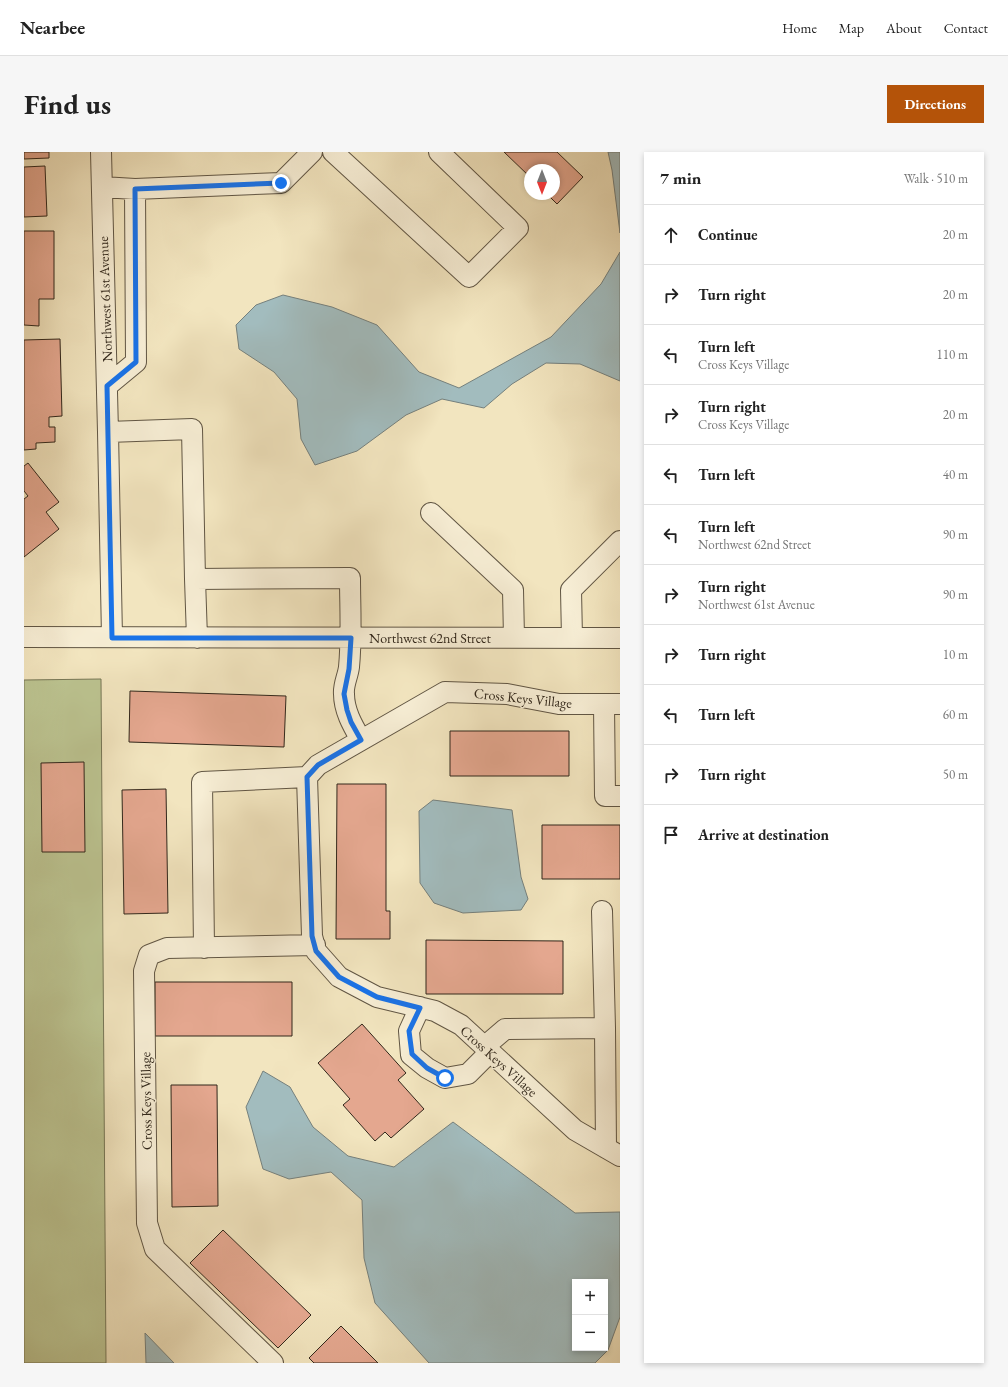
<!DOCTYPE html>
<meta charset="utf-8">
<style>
body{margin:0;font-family:"EB Garamond",serif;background:#f6f6f6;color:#222}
.controls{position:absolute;right:12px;bottom:12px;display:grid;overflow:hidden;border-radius:0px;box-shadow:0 2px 6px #0003}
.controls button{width:36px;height:36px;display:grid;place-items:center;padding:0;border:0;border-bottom:1px solid #e0e0e0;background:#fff;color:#222;font:20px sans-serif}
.compass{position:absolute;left:500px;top:12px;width:36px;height:36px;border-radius:50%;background:#fff;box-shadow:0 2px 6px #0003;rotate:180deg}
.stop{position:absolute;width:12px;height:12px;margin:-9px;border:3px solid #1a73e8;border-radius:50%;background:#fff}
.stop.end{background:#1a73e8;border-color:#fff;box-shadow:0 1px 4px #0008}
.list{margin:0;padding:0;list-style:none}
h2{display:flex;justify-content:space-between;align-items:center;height:52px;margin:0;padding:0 16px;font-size:17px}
h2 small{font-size:13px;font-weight:400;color:#767676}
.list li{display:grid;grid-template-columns:26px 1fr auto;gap:12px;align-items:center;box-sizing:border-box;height:60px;padding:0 16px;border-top:1px solid #e0e0e0}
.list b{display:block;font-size:15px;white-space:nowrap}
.list p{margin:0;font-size:13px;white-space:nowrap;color:#767676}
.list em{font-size:13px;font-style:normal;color:#767676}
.icon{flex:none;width:22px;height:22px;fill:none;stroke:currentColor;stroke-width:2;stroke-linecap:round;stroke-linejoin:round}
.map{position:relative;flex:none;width:596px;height:1211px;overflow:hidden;border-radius:0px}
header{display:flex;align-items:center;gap:24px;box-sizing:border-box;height:56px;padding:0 20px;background:#fff;border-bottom:1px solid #e0e0e0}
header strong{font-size:19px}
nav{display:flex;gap:22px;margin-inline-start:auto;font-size:14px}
.intro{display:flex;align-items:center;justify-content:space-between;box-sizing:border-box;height:96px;padding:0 24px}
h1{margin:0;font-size:28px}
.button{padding:10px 18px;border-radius:0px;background:#b45309;color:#fff;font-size:14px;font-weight:700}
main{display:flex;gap:24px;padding:0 24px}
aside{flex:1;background:#fff;border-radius:0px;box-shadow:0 2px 6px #0003}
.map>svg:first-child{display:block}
</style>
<header>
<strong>Nearbee</strong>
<nav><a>Home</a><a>Map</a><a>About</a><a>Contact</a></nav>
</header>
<div class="intro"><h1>Find us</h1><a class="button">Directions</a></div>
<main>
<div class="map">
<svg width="596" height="1211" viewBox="0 0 596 1211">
<rect width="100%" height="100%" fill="#f2e5bf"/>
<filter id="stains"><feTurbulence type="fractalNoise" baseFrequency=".005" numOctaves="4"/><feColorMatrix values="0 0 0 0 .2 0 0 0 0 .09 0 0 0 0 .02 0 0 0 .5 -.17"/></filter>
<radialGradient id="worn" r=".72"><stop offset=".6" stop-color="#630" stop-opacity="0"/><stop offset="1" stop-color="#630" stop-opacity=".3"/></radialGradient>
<!-- green -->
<path fill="#bcc491" stroke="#767656" d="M77 527 82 1211H0V528Z"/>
<!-- water -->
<path fill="#a2bcbe" stroke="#75807d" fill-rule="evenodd" d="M584 0H596V81L588 18Z
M596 100V229L556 212 522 211 488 232 460 256 418 247 382 263 333 299 291 313 277 287 273 247 250 220 215 197 212 173 232 153 259 143 308 155 353 173 395 220 435 236 527 185 577 132Z
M409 648 488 658 497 725 504 747 497 758 439 761 410 751 396 731 395 659Z
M239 919 266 935 289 975 324 1004 370 1015 429 970 551 1061 596 1060V1165L584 1198 571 1211H405L351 1151 340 1106 338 1048 307 1020 265 1027 239 1017 222 955ZM551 1130H581V1196H551Z
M121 1181 150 1211H122Z"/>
<!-- building -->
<path fill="#e4a78f" stroke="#31271b" d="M0 0H25V6L0 7Z
M480 0H533L559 25 533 52 523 42H530V18H506V25Z
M21 14 23 64 0 65V15Z
M0 79H30V147H15V174L0 173Z
M36 187 38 264 25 265V275H31V290L12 291V297L0 298V188Z
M4 311 35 350 22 360 35 377 0 405V347L4 344 0 339V314Z
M106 539 262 544 260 595 105 590Z
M426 579H545V624H426Z
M60 610 61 700H18L17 611Z
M313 632H362V759H366V787H312Z
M142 637 144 761 100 762 98 638Z
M518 673H596V727H518Z
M402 788 539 789V842H402Z
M131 830H268V884H131Z
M338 872 382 921 374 928 400 957 367 986 361 980 351 989 319 953 326 947 294 911Z
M147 933H193L194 1054 148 1055Z
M199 1078 287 1163 254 1196 166 1111Z
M317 1174 354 1211H290L285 1206Z"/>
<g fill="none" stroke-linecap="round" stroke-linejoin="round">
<defs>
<path id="minor" d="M77 0 84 280 88 485
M309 0 445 125 494 76 415 0
M78 35 111 37 257 31 288 0
M83 234 112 210 111 37
M84 280 168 277 171 427 326 426C326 455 328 485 325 515 324 524 319 533 320 542 320 559 329 574 337 588
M407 361 489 438 490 486
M171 427 173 486
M0 485 596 486
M548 486 547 438 596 389
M580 552 581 644H596
M596 552H535L483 542 421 540 294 613 283 625 288 784 292 799 315 825 353 845 411 859 437 873 551 978 596 1004
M578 759 581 876 582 996
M180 796 178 630 283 625
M396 855 385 879 387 903 403 916 421 926 444 922 466 900
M460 895 481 877 581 876
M249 1211 131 1097 123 1071 120 819 125 803 143 796 291 793"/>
</defs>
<!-- minor casing -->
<use href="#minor" stroke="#615644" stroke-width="22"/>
<!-- minor -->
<use href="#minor" stroke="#f7eed5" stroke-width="20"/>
</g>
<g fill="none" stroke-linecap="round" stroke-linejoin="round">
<!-- route -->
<path stroke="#1a73e8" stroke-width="5" d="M257 31 111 37 112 210 83 234 88 486H327L325 517 320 542 323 558 327 570 337 588 294 613 283 625 288 784 292 799 315 825 353 845 396 856 385 879 388 902 403 916 421 926"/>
</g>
<g text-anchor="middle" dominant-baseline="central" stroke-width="3" stroke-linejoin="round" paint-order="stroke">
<!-- street labels -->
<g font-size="14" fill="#31271b" stroke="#f7eed5">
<text transform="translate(81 147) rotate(-92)">Northwest 61st Avenue</text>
<text x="406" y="486">Northwest 62nd Street</text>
<text transform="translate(499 546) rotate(6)">Cross Keys Village</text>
<text transform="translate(475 909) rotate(42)">Cross Keys Village</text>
<text transform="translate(122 949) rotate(-91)">Cross Keys Village</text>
</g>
</g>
<rect width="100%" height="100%" filter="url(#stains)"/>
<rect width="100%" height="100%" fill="url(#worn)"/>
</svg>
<div class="controls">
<button>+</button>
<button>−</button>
</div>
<svg class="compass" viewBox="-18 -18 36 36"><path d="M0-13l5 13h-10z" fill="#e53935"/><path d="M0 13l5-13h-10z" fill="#767676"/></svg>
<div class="stop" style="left:421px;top:926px"></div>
<div class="stop end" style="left:257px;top:31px"></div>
</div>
<aside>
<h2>7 min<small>Walk · 510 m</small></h2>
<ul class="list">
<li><svg class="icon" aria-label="ahead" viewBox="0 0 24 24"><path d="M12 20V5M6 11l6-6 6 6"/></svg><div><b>Continue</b></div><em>20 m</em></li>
<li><svg class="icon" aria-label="right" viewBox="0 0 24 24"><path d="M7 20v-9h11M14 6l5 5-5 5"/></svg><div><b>Turn right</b></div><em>20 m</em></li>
<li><svg class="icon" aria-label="left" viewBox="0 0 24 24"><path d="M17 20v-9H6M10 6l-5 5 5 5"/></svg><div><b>Turn left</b><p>Cross Keys Village</p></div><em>110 m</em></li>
<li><svg class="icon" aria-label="right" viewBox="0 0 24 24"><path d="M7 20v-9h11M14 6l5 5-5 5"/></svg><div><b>Turn right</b><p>Cross Keys Village</p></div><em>20 m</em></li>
<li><svg class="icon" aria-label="left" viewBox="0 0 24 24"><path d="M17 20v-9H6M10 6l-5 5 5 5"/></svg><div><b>Turn left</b></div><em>40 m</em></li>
<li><svg class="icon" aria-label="left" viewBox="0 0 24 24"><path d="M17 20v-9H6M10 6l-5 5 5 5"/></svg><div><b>Turn left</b><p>Northwest 62nd Street</p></div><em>90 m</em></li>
<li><svg class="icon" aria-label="right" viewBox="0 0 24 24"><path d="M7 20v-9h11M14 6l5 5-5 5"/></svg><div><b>Turn right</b><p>Northwest 61st Avenue</p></div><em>90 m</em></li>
<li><svg class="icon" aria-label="right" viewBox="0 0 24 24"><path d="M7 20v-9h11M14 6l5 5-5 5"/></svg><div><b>Turn right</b></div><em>10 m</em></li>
<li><svg class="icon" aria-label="left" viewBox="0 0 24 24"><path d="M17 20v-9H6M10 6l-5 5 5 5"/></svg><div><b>Turn left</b></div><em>60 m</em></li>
<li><svg class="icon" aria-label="right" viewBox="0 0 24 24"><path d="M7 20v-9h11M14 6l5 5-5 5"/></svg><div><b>Turn right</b></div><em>50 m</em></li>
<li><svg class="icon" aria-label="arrive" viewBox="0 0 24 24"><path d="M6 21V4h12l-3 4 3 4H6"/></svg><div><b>Arrive at destination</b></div></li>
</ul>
</aside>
</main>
